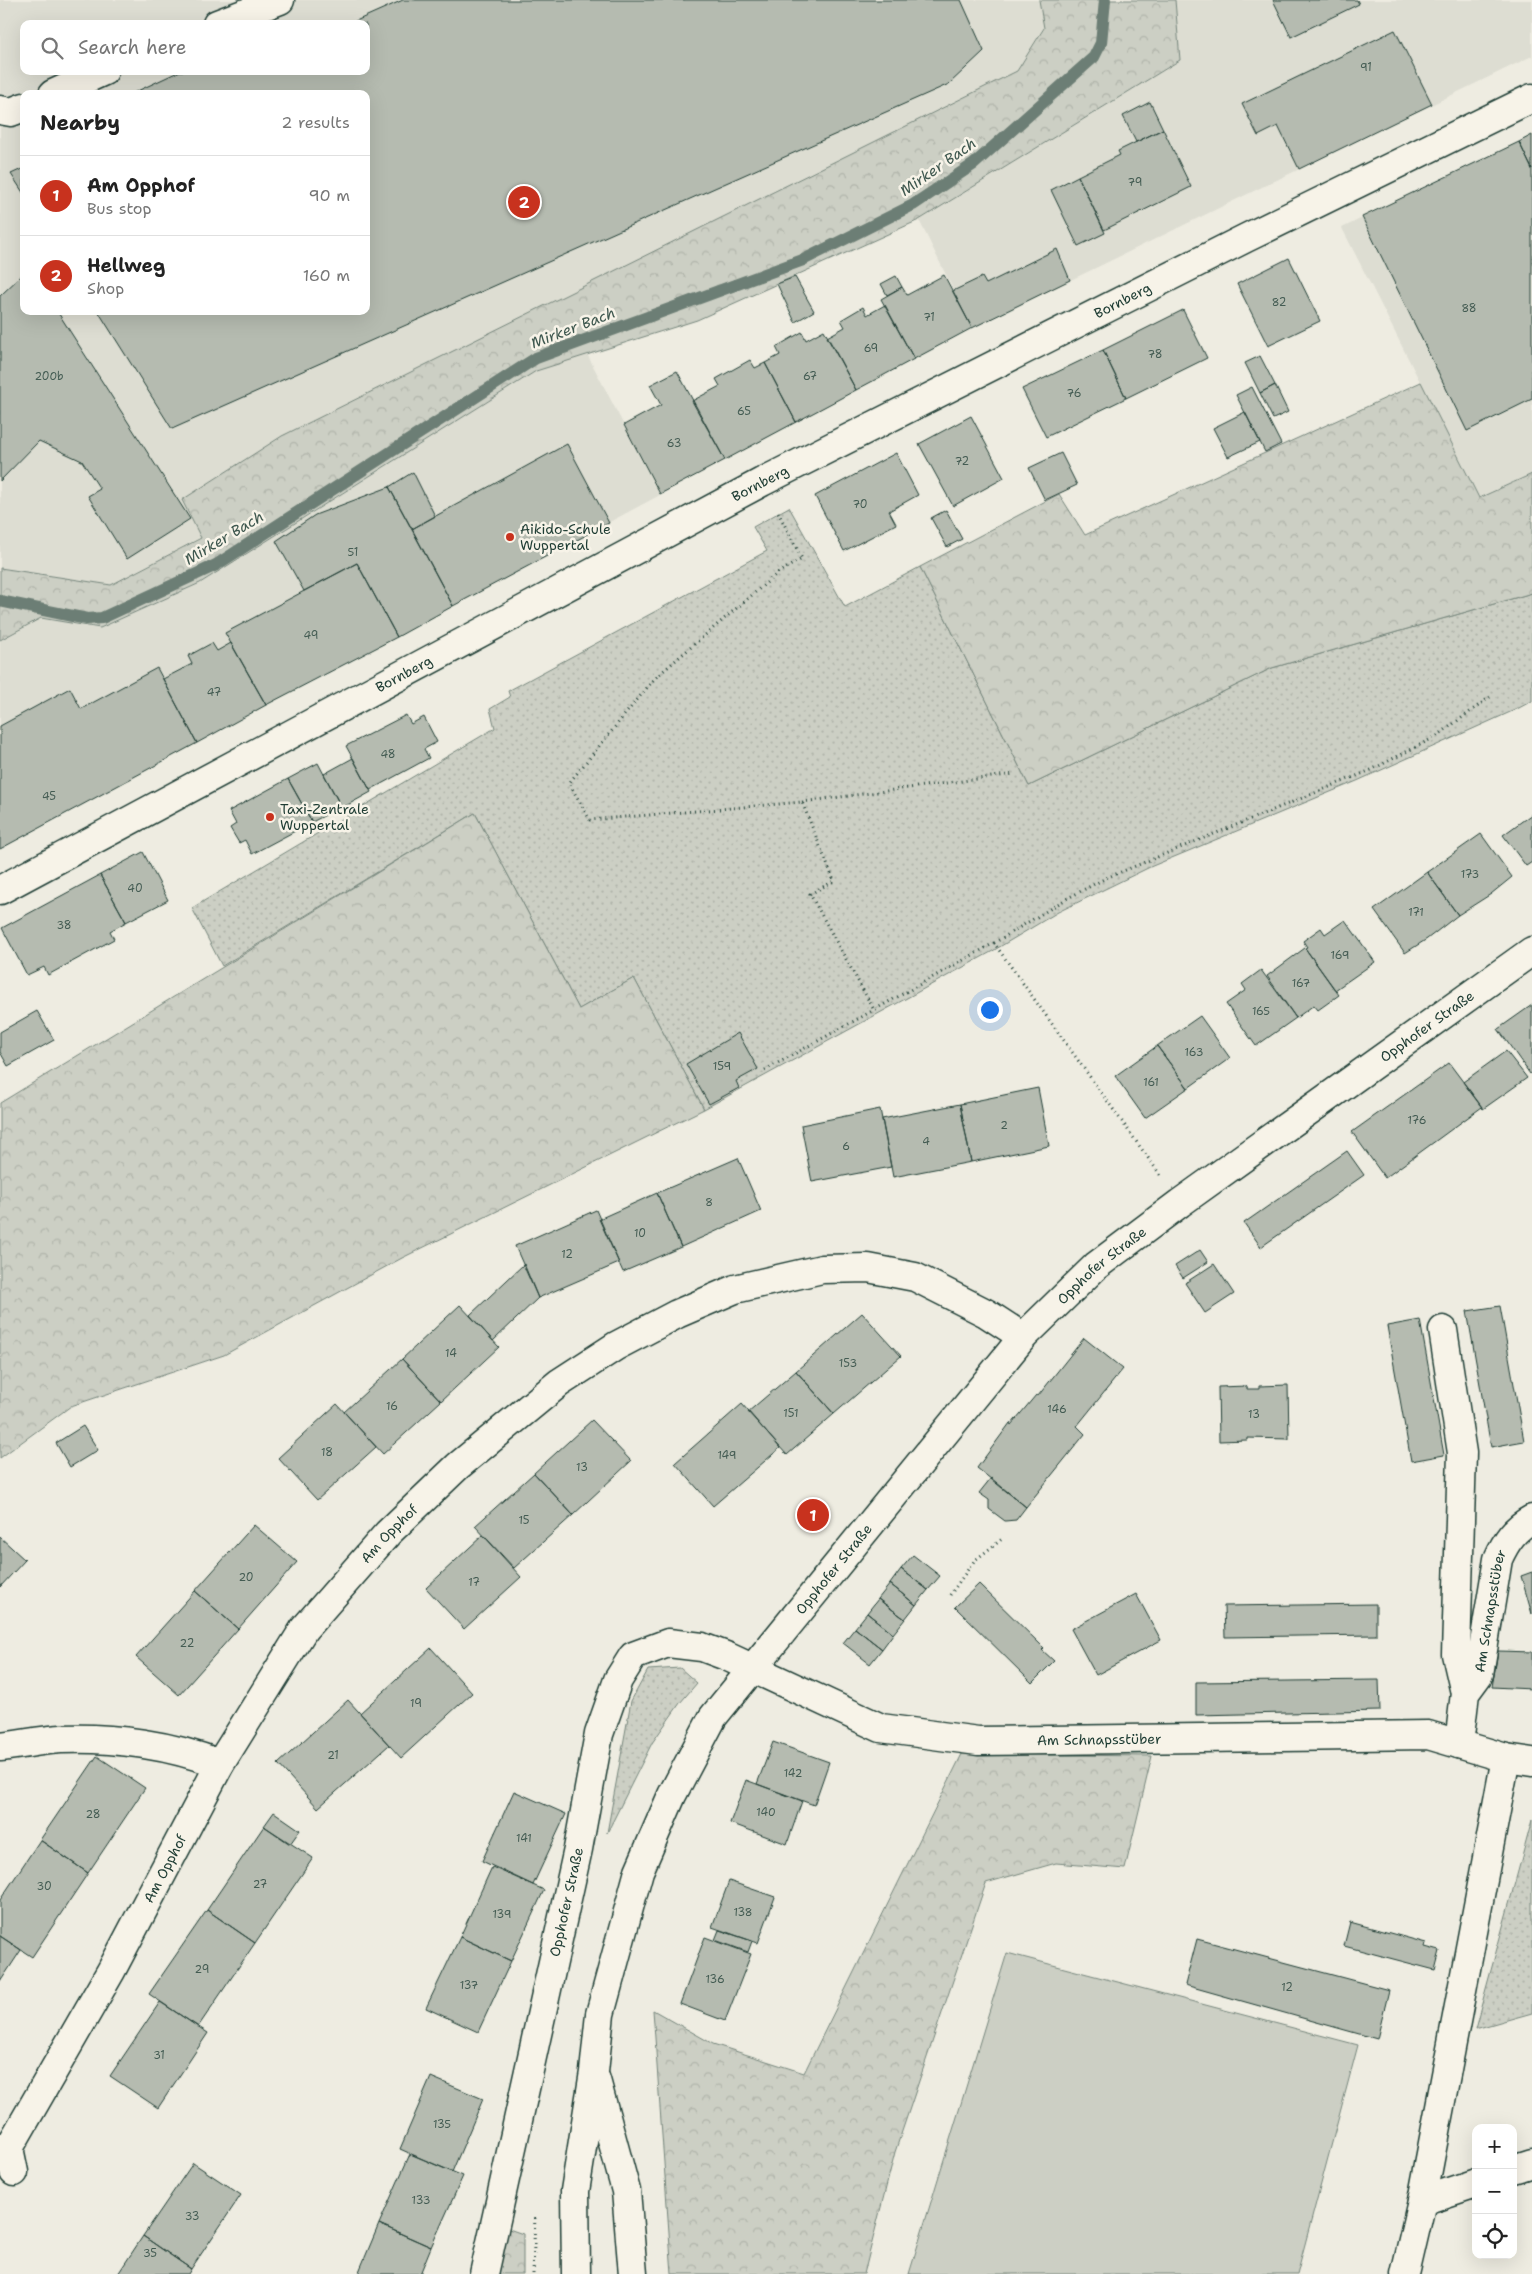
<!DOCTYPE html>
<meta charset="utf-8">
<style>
body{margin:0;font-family:"Shantell Sans",sans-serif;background:#f2f2f2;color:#222}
.controls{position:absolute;right:15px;bottom:15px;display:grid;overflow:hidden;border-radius:10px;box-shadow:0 5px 20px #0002}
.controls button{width:45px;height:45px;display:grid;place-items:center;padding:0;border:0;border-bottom:1px solid #e0e0e0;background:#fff;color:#222;font:25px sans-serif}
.you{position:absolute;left:989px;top:1009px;width:18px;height:18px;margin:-12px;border:4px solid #fff;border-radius:50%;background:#1a73e8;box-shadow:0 0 0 8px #1a73e833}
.badge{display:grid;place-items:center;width:32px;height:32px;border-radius:50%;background:#c8321e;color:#fff;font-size:16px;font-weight:700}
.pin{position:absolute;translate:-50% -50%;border:2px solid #fff;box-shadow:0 1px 5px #0006}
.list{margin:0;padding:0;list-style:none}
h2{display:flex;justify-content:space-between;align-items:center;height:65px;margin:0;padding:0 20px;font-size:21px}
h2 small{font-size:16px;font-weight:400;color:#767676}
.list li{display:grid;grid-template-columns:32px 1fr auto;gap:15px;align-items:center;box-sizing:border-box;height:80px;padding:0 20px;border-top:1px solid #e0e0e0}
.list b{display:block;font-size:19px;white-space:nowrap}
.list p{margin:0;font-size:16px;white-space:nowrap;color:#767676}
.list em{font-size:16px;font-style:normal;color:#767676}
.icon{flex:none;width:28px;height:28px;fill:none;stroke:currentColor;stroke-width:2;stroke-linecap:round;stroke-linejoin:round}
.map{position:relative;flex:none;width:1532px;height:2274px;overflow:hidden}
.search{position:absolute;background:#fff;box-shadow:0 5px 20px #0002;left:20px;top:20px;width:350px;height:55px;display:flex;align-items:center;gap:12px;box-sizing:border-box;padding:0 18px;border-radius:10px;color:#767676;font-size:19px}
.panel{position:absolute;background:#fff;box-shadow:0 5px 20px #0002;left:20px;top:90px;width:350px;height:225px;border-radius:10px}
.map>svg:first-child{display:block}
</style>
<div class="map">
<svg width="1532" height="2274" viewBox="0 0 1532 2274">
<defs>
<pattern id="green-dots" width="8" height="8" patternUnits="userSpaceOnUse" patternTransform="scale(1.25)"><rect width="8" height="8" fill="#cccfc4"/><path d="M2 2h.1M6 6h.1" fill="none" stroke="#afb3a9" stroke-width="1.8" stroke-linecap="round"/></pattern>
<pattern id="forest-crowns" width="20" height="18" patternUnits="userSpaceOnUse" patternTransform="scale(1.25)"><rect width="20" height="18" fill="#cccfc4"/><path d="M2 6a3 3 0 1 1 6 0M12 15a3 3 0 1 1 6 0" fill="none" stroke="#afb3a9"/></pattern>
</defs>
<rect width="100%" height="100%" fill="#eeece1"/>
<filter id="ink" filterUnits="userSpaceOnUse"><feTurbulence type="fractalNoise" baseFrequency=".02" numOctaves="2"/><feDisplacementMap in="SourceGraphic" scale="10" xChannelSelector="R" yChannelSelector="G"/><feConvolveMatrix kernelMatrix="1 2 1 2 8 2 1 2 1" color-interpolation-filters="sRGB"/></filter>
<g filter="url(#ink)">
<!-- built -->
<path fill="#ddddd2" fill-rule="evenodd" d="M0 0H1044L1047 22 1017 71 201 537 111 585 0 568ZM24 24H366V71H24ZM24 94H366V311H24Z
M1175 0H1532V56L972 328 919 220 1180 60Z
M1532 135V474L1479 498 1342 228Z
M587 354 660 495 0 848V640L41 618 100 628 200 583 536 371Z"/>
<!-- green -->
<path fill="url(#green-dots)" stroke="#76867c" d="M789 507 845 607 920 567 1029 786 1272 668 1532 593V701L1517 709 1357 781 1150 867 1058 912 991 952 704 1109 634 978 579 1009 475 813 222 966 192 908 495 728 490 709 510 697 508 691 767 551 753 527Z
M680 1668 697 1683 680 1703 652 1743 607 1833 631 1701 648 1670Z
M1532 1820V2013L1475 2029Z"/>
<!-- forest -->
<path fill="url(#forest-crowns)" stroke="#76867c" d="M1039 0H1175L1180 60 919 220 697 320 536 371 200 583 100 628 41 618 0 640V568L111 585 201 538 182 500 282 436 1017 71 1044 28Z
M1421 382 1479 498 1532 474V593L1272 668 1029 786 920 567 1059 494 1085 535Z
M475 813 579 1009 634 978 704 1109 402 1258 224 1355 71 1406 0 1458V1103Z
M962 1754 1152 1756 1125 1869 1056 1863 986 1883 895 2152 864 2274H672L653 2010 713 2044 804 2073Z
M506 2228 523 2234V2274H495Z"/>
<!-- pitch -->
<path fill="#cccfc4" stroke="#76867c" d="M1007 1953 1358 2045 1297 2274H909Z"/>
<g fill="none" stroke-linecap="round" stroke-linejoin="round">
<!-- stream -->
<path stroke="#6c7e74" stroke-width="12" d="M0 601 87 619 102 618 216 565 536 358 803 260 913 205 974 164 1094 57 1101 43 1105 0"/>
</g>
<!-- building -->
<path fill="#b5bbb0" stroke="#1f3d34" d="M403 0H961L984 51 949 84 172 429 98 311H366V94H131L180 71H366V24H349Z
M1273 0H1357L1359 4 1291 37Z
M1395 30 1432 104 1299 169 1278 126 1258 136 1242 104Z
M1150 102 1163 129 1136 142 1123 116Z
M1163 129 1191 187 1104 230 1078 176 1120 155 1118 151Z
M1532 135V169L1519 142Z
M1519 142 1532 169V399L1467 431 1362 217Z
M24 168V194L11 174Z
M1078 176 1105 233 1078 246 1051 190Z
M1057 249 1070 280 972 328 953 291 982 277 986 284Z
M1289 258 1320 321 1268 346 1237 284Z
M24 273V311H57L190 519 127 559 88 496 100 489 82 461 39 441 0 481V296Z
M944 275 972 328 914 359 881 299 902 287 907 295Z
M896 276 902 287 887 295 881 284Z
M795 277 814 311 795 322 777 284Z
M885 305 914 359 856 390 827 337 845 327 841 320 863 307 867 315Z
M1183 310 1207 358 1126 398 1103 350Z
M824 330 856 390 796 422 765 363 780 355 776 347 802 332 806 340Z
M1103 350 1126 398 1046 437 1022 389Z
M1260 356 1275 385 1260 393 1245 363Z
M750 360 755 368 765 363 796 422 725 460 692 401 720 386 716 379Z
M677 371 725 460 660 494 624 425 661 405 650 385Z
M1275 385 1288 412 1273 419 1260 393Z
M1252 387 1281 444 1265 452 1236 395Z
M1245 412 1260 442 1228 457 1213 428Z
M971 416 1004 478 953 506 919 444Z
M567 444 609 523 453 606 412 529Z
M896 453 918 495 889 511 896 524 844 551 815 496Z
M1061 453 1077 485 1045 500 1029 468Z
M413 472 435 516 412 529 389 487Z
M389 487 453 606 397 637 357 563 304 591 276 541 315 515Z
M946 510 962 539 947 547 931 518Z
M357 563 397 637 266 705 225 633Z
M212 643 217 651 231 643 266 705 197 743 163 679 192 664 188 656Z
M157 668 197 743 0 849V726L70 688 81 709Z
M406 715 411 724 424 717 437 742 424 749 429 758 370 790 346 746Z
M353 758 371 792 342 808 324 774Z
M318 763 341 807 312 822 288 779Z
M288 779 312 822 252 854 245 840 239 843 230 828 236 824 229 811Z
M1532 814V862L1526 866 1503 835Z
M1481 834 1512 877 1491 894 1458 915 1427 872Z
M143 852 168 900 126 922 100 875Z
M1427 872 1458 915 1427 939 1405 953 1374 910Z
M100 875 126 922 110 931 114 939 48 975 44 967 27 975 2 928Z
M1345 920 1375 962 1335 990 1305 948 1307 947 1303 941 1321 928 1325 934Z
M1305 948 1339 995 1318 1010 1314 1005 1296 1018 1267 976Z
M1261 970 1296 1018 1256 1046 1226 1004 1246 990 1242 984Z
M1532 1005V1073L1530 1074 1498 1029Z
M37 1011 54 1040 8 1066 0 1052V1032Z
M1200 1016 1230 1058 1188 1088 1157 1046Z
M738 1033 758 1069 736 1081 739 1088 709 1104 686 1064Z
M1157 1046 1188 1088 1145 1118 1115 1076Z
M1506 1051 1527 1078 1483 1109 1463 1082Z
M1449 1063 1482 1107 1385 1178 1352 1132Z
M1038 1088 1049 1146 971 1162 960 1104Z
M960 1104 971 1162 893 1177 882 1119Z
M880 1109 891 1167 812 1182 801 1125Z
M1347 1151 1364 1175 1261 1247 1244 1223Z
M738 1158 761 1211 681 1247 657 1193Z
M657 1193 681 1247 623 1272 599 1219Z
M596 1210 619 1263 538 1298 515 1246Z
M1200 1250 1208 1262 1183 1278 1175 1266Z
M524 1264 538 1298 493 1341 470 1315Z
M1214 1264 1234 1294 1205 1313 1185 1283Z
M460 1305 499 1347 441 1401 402 1359Z
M1500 1306 1524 1441 1491 1447 1467 1311Z
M862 1313 901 1356 834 1414 796 1371Z
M1420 1320 1444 1455 1411 1461 1387 1326Z
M1084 1338 1123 1369 1077 1426 1085 1434 1026 1507 977 1468 1010 1423 1011 1425 1036 1395 1038 1396Z
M402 1359 441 1401 383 1454 344 1412Z
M796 1371 834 1414 787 1455 748 1412Z
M1288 1385 1289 1439 1247 1438V1440L1219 1441 1218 1387 1247 1386V1389H1259V1386Z
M337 1404 376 1447 317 1500 278 1458Z
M742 1404 780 1448 713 1506 675 1463Z
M592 1420 631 1461 573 1515 534 1473Z
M83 1426 98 1450 70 1467 56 1443Z
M534 1473 573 1515 514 1568 475 1526Z
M991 1478 1026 1507 1016 1520 1005 1521 989 1509V1500L979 1493Z
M254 1525 297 1562 238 1629 195 1591Z
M483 1535 521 1577 464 1629 426 1588Z
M0 1537 25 1560 0 1587Z
M913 1555 940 1576 928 1590 901 1569Z
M901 1569 928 1590 916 1605 890 1584Z
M1532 1572V1614L1521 1576Z
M890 1584 916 1605 905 1619 878 1599Z
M979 1584 1044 1648 1042 1650 1054 1661 1032 1683 955 1607Z
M195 1591 238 1629 179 1695 136 1657Z
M1136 1594 1161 1640 1096 1675 1071 1629Z
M878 1599 905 1619 893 1634 867 1613Z
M1376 1604V1635L1225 1637 1224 1606Z
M867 1613 893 1634 882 1649 855 1628Z
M855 1628 882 1649 870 1664 843 1643Z
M431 1648 472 1693 401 1758 360 1713Z
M1498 1651 1532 1652V1689L1492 1687Z
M1379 1680 1380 1711 1196 1715V1682Z
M348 1700 389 1745 318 1808 278 1764Z
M773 1742 829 1762 814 1805 757 1784Z
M97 1756 145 1788 88 1873 40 1840Z
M746 1780 802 1801 787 1844 730 1823Z
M514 1791 566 1814 533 1885 482 1861Z
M274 1812 300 1830 290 1844 264 1826Z
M264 1826 313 1858 255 1943 207 1910Z
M40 1840 88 1873 32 1957 0 1936V1900Z
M492 1867 544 1890 511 1961 460 1937Z
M729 1881 775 1897 758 1943 712 1927Z
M207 1910 255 1943 198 2027 149 1994Z
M1350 1922 1426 1943 1425 1947 1440 1951 1435 1970 1344 1946Z
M719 1930 752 1941 748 1952 715 1940Z
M0 1936 21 1950 0 1982Z
M460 1937 511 1961 478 2032 426 2008Z
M705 1937 751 1954 725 2021 680 2004Z
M1197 1939 1389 1990 1377 2039 1185 1985Z
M160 2002 208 2033 158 2108 110 2076Z
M431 2077 483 2099 452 2172 400 2149Z
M410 2154 463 2176 431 2247 379 2224Z
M193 2163 241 2195 191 2269 143 2236Z
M379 2224 431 2247 420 2274H358Z
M143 2236 191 2269 188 2274H118Z"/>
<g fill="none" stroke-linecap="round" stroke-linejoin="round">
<defs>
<g id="minor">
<path d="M217 24 280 0"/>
<path d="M53 94 104 71"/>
<path d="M0 110 11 112 24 107"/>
<path id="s1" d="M0 890 762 482 1246 238 1532 98"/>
<path d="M1443 1330 1462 1453 1456 1654 1465 1693"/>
<path id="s2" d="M1459 1744 1465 1693 1479 1674 1498 1559C1506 1541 1515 1528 1532 1519"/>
<path d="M0 1747C20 1745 41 1740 61 1739 114 1737 171 1745 220 1764"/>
<path d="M596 2080 626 2191 633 2274"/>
<path id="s3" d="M0 2147 9 2148 111 1971 220 1764 304 1629 388 1533 458 1466 559 1383 616 1346 677 1314 735 1289 822 1269 868 1268 915 1277 986 1313 1023 1337"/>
<path d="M9 2148 14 2172"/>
<path d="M1513 2169 1532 2163"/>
<path d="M1422 2201 1476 2183"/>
<path id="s4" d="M484 2274 578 1849 599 1734 618 1680 633 1656 668 1643 702 1647 726 1656 881 1728 978 1741 1428 1735 1506 1758 1532 1762"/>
<path id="s5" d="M576 2274 575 2191 594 2072 600 2014 639 1871 672 1795 713 1717 1023 1337 1096 1266 1180 1203 1532 951"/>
<path d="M1405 2274 1422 2201 1506 1758"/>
</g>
</defs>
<!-- minor casing -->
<use href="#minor" stroke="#1f3d34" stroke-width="31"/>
<!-- path -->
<path stroke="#1f3d34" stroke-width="3" stroke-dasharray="1 4" stroke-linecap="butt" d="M778 512 802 559 779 572 655 678 569 783 590 820 802 802 834 881 810 894 874 1010 994 943 1161 1176
M802 802 1015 774
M994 943 1066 899 1106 878 1371 770 1437 736 1490 697
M765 1070 874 1010
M950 1595 974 1561 1002 1539
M533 2274 535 2215"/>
<!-- minor -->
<use href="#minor" stroke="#f7f3e8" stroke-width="28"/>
</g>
</g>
<!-- markers -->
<g fill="#c8321e" stroke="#f7f3e8" stroke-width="2">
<circle cx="510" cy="537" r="5"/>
<circle cx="270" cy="817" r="5"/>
</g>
<g text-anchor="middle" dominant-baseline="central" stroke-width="5" stroke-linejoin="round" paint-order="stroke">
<!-- number labels -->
<g font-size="11" fill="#445c53">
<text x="1366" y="67">91</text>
<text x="1135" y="182">79</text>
<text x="1279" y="302">82</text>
<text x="1469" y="308">88</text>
<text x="929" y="317">71</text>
<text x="871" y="348">69</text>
<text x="1155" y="354">78</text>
<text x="49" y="376">200b</text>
<text x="810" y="376">67</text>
<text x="1074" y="393">76</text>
<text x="744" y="411">65</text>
<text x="674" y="443">63</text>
<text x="962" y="461">72</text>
<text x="860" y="504">70</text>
<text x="353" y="552">51</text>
<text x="311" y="635">49</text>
<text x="214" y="692">47</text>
<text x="388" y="754">48</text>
<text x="49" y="796">45</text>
<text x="1470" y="874">173</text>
<text x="135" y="888">40</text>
<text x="1416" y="912">171</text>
<text x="64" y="925">38</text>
<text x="1340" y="955">169</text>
<text x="1301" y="983">167</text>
<text x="1261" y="1011">165</text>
<text x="1194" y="1052">163</text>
<text x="722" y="1066">159</text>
<text x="1151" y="1082">161</text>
<text x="1417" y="1120">176</text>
<text x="1004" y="1125">2</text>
<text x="926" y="1141">4</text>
<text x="846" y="1146">6</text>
<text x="709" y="1202">8</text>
<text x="640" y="1233">10</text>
<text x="567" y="1254">12</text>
<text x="451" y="1353">14</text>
<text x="848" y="1363">153</text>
<text x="392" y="1406">16</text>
<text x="1057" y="1409">146</text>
<text x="791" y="1413">151</text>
<text x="1254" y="1414">13</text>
<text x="327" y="1452">18</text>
<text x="727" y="1455">149</text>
<text x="582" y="1467">13</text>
<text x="524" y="1520">15</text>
<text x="246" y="1577">20</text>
<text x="474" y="1582">17</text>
<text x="187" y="1643">22</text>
<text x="416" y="1703">19</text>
<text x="333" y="1755">21</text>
<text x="793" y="1773">142</text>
<text x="766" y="1812">140</text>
<text x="93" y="1814">28</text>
<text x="524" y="1838">141</text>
<text x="260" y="1884">27</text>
<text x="44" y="1886">30</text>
<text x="743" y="1912">138</text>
<text x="502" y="1914">139</text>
<text x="202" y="1969">29</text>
<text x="715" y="1979">136</text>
<text x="469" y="1985">137</text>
<text x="1287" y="1987">12</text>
<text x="159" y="2055">31</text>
<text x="442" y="2124">135</text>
<text x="421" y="2200">133</text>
<text x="192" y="2216">33</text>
<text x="150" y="2253">35</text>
</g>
<!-- street labels -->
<g font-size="14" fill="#1f3d34" stroke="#f7f3e8">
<text stroke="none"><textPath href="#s1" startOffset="1268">Bornberg</textPath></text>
<text stroke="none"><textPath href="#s1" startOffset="862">Bornberg</textPath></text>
<text stroke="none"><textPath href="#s1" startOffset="458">Bornberg</textPath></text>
<text stroke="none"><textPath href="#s5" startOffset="1582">Opphofer Straße</textPath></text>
<text stroke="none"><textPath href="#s5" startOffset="1178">Opphofer Straße</textPath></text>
<text stroke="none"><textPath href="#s3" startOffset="734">Am Opphof</textPath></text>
<text stroke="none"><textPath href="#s5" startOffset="772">Opphofer Straße</textPath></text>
<text stroke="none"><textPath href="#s2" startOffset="139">Am Schnapsstüber</textPath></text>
<text stroke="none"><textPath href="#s4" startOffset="1125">Am Schnapsstüber</textPath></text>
<text stroke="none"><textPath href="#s3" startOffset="329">Am Opphof</textPath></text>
<text stroke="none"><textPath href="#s4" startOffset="381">Opphofer Straße</textPath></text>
</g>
<!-- poi labels -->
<g font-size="14" fill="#1f3d34" stroke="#f7f3e8" text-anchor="start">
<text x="520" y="529">Aikido-Schule<tspan x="520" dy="16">Wuppertal</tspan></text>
<text x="280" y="809">Taxi-Zentrale<tspan x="280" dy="16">Wuppertal</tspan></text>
</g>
<!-- water labels -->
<g font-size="15" font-style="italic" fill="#3f584f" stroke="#f7f3e8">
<text transform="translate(938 167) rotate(-35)">Mirker Bach</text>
<text transform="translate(573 328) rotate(-21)">Mirker Bach</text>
<text transform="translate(224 538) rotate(-31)">Mirker Bach</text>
</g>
</g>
</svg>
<div class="controls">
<button>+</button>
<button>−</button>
<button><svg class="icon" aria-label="locate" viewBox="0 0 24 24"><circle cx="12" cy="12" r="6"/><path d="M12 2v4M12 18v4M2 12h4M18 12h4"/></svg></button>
</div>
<div class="you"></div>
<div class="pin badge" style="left:813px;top:1515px">1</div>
<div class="pin badge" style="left:524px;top:202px">2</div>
<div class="search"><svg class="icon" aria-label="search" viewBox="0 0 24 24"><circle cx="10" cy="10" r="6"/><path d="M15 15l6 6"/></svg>Search here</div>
<section class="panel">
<h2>Nearby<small>2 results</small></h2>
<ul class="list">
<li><span class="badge">1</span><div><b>Am Opphof</b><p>Bus stop</p></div><em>90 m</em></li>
<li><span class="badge">2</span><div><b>Hellweg</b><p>Shop</p></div><em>160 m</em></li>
</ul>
</section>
</div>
